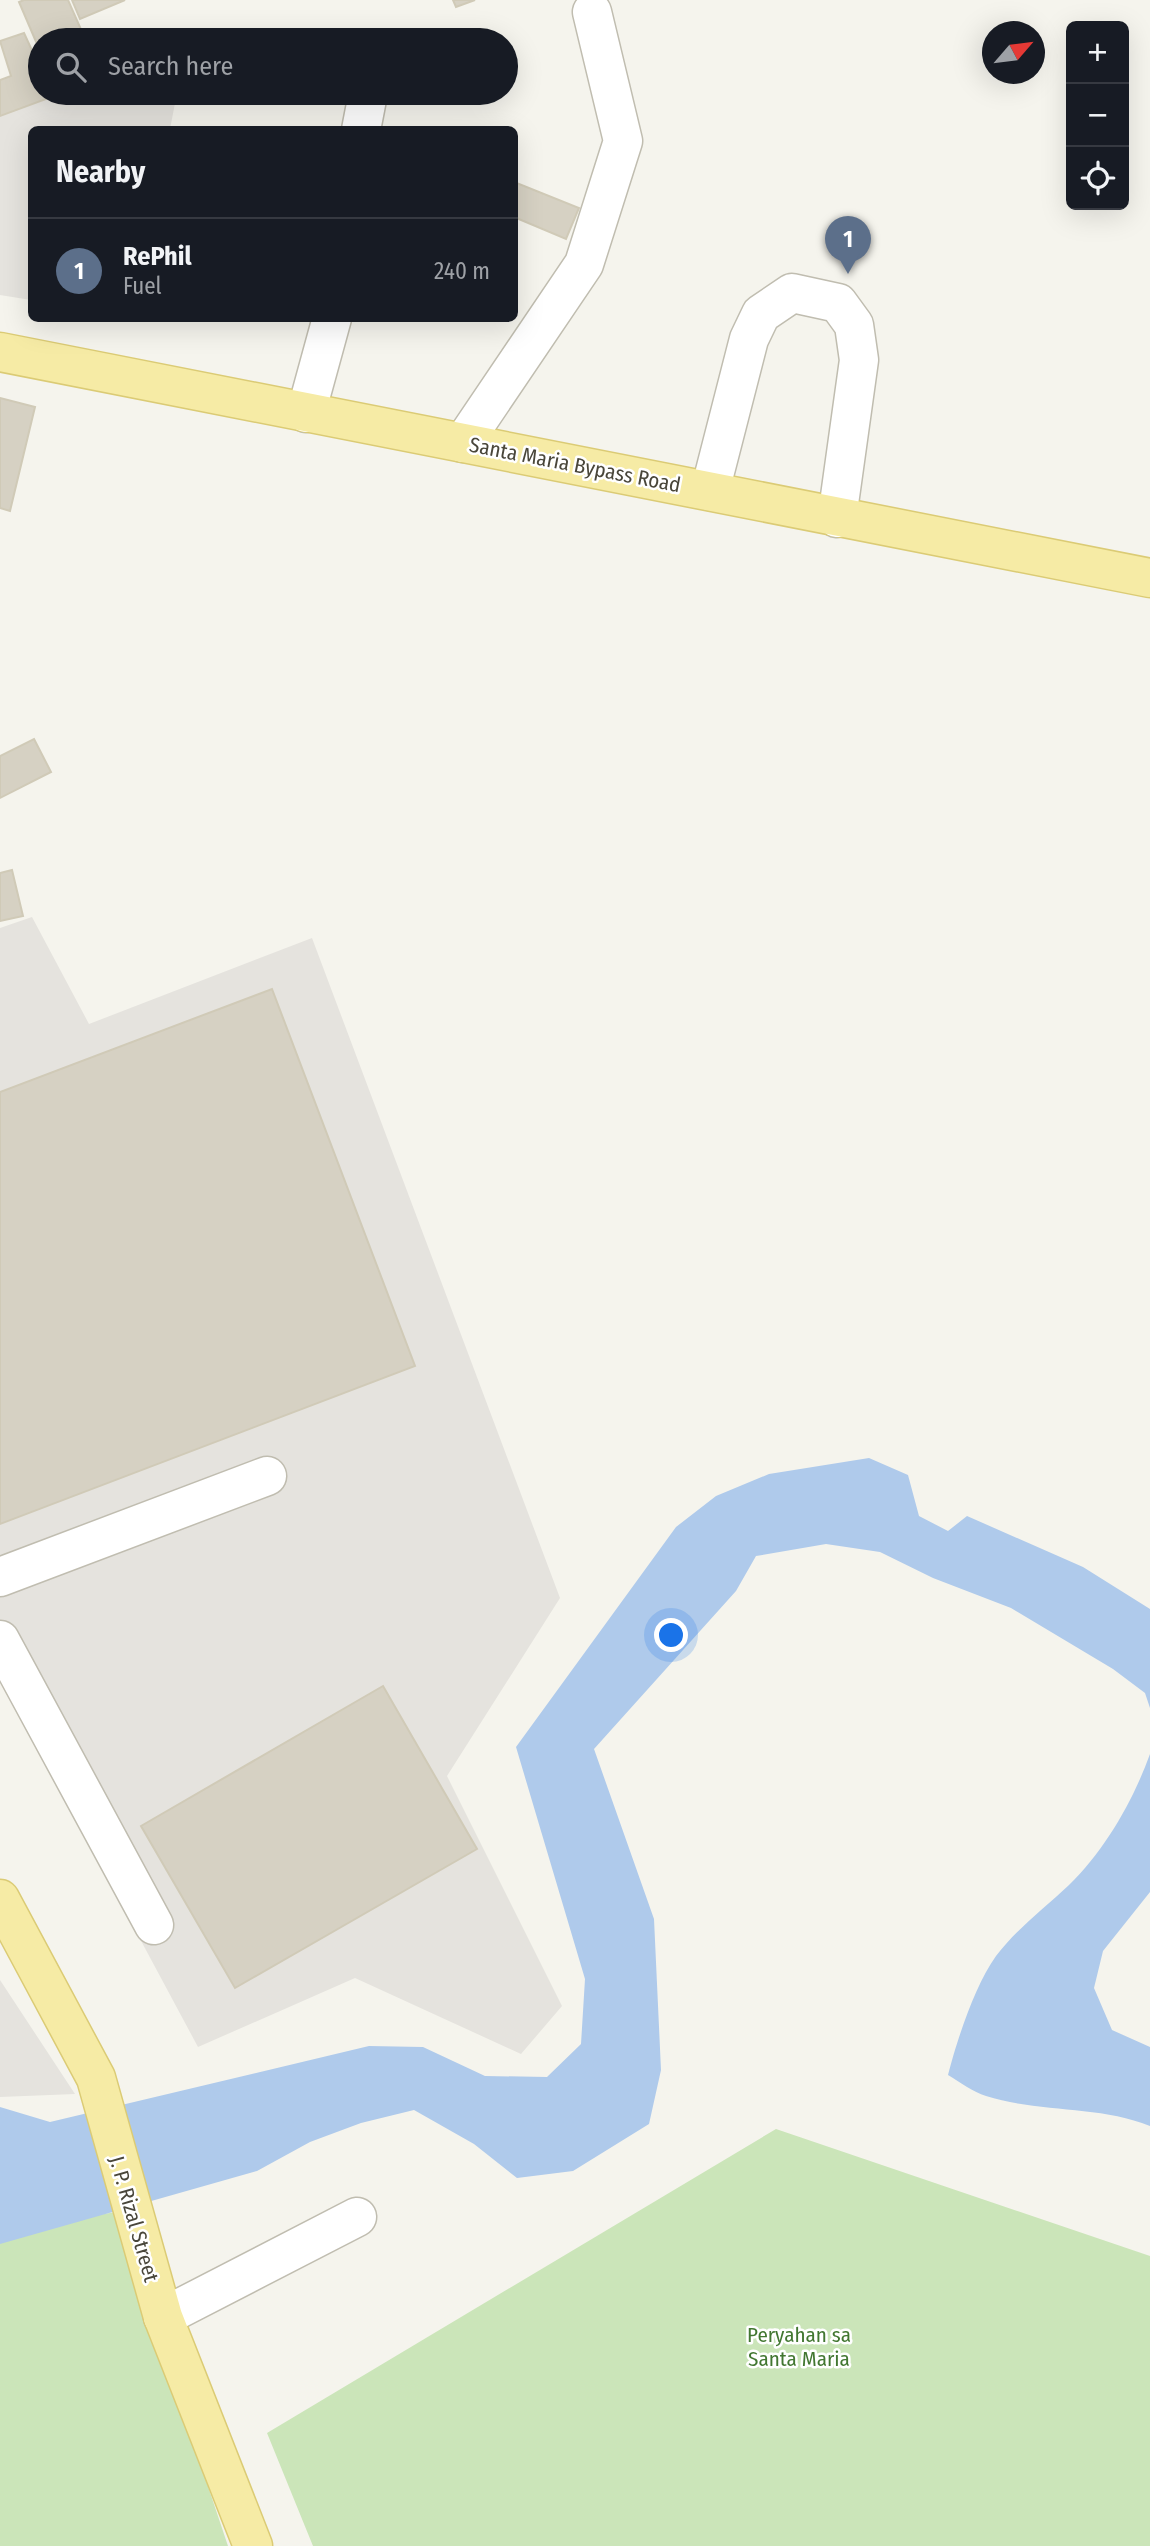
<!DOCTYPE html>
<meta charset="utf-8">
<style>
body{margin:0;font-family:"Fira Sans Condensed",sans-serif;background:#242831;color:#f1f3f6}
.controls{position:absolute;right:21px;top:21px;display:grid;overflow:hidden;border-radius:10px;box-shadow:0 7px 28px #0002}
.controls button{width:63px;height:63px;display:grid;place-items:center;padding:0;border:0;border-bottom:2px solid #363941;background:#171b24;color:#f1f3f6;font:35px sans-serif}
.compass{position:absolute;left:982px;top:21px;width:63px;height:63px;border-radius:50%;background:#171b24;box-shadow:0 7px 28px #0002;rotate:62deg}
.you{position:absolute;left:672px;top:1636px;width:24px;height:24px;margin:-18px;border:5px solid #fff;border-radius:50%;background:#1a73e8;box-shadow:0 0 0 10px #1a73e833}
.badge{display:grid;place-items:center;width:46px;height:46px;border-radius:50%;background:#d93025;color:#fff;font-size:23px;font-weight:700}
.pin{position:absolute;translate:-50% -58px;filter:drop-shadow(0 2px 4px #0008)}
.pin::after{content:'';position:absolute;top:37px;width:24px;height:21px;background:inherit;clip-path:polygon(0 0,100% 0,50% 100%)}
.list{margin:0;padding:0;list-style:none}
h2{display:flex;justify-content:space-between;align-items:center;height:91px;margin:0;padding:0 28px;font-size:30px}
h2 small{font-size:23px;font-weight:400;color:#9ea1a6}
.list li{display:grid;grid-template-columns:46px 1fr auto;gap:21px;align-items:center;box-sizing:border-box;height:105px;padding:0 28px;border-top:2px solid #363941}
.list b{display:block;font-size:26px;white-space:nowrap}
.list p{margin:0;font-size:23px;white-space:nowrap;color:#9ea1a6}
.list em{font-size:23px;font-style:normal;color:#9ea1a6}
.icon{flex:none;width:38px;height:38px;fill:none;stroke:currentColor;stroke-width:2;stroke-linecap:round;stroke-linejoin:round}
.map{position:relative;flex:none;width:1150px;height:2546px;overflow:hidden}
.search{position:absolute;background:#171b24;box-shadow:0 7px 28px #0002;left:28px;top:28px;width:490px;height:77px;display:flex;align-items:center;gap:18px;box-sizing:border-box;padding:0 24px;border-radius:38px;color:#9ea1a6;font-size:26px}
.panel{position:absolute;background:#171b24;box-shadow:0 7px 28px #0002;left:28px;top:126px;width:490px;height:196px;border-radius:10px}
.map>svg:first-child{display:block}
</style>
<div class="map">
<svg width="1150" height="2546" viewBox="0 0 1150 2546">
<rect width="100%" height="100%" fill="#f5f4ed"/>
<!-- industrial -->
<path fill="#e5e3de" d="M54 93H177L170 129 32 130 31 300 0 295V116Z
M32 917 89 1024 312 938 560 1598 447 1776 562 2006 521 2054 355 1978 198 2047 0 1678V928Z
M0 1980 75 2094 0 2097Z"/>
<!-- green -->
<path fill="#cbe5b9" d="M776 2129 1150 2256V2546H313L267 2433Z
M116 2212 228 2546H0V2231Z"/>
<!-- water -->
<path fill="#afcaeb" d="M869 1458 908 1475 919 1516 948 1531 967 1516 1083 1567 1150 1609V1708L1145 1693 1113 1669 1011 1608 933 1578 880 1552 826 1544 756 1556 736 1591 594 1749 654 1919 661 2070 649 2124 573 2171 517 2178 474 2144 414 2110 361 2123 310 2142 257 2171 0 2244V2107L50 2122 369 2046 423 2047 485 2076 547 2077 581 2044 585 1979 516 1747 676 1527 716 1496 769 1474Z
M1150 1754V1892L1103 1951 1094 1988 1112 2030 1150 2047V2126C1098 2105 1039 2113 986 2096 973 2092 960 2082 948 2075 957 2040 975 1985 996 1956 1017 1928 1044 1909 1069 1885 1105 1850 1133 1801 1150 1754Z"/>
<!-- building -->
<path fill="#d6d1c3" stroke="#d0cab7" stroke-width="2" d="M24 0H68L83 34 69 40H40V51L19 2Z
M72 0H125L80 19Z
M453 0H475L456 7Z
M24 33 40 68V93H52L54 96 0 116V80L11 76 0 41Z
M514 182 579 208 566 239 514 217Z
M0 398 35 407 10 511 0 508Z
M34 739 51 772 0 798V756Z
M12 870 23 916 0 921V873Z
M272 989 415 1366 0 1524V1092Z
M383 1686 477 1849 235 1988 141 1826Z"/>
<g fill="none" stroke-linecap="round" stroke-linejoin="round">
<defs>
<path id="minor" d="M361 130 367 99
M306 413 332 318
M463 443 584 264 623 141 592 12
M710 491 749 339 761 314 792 293 838 303 854 325 859 360 837 518
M0 1577 267 1476
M0 1640 154 1925
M163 2317 357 2217"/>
<path id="major" d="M0 352 1150 578
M0 1899 96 2078 163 2317 253 2546"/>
</defs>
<!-- minor casing -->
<use href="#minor" stroke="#c0bdb0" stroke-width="41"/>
<!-- major casing -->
<use href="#major" stroke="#dbcb75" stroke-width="41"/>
<!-- minor -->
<use href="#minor" stroke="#fff" stroke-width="38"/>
<!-- major -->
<use href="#major" stroke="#f6eba5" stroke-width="38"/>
</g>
<g text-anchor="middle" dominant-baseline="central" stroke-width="5" stroke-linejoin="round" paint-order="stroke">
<!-- street labels -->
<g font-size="21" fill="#49463a" stroke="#fff">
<text transform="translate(575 465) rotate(11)">Santa Maria Bypass Road</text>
<text transform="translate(134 2219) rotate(74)">J. P. Rizal Street</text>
</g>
<!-- park labels -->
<g font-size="21" fill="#427731" stroke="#fff">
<text x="799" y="2335">Peryahan sa<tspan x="799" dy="24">Santa Maria</tspan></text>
</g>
</g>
</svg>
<div class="controls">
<button>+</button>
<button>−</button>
<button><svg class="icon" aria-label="locate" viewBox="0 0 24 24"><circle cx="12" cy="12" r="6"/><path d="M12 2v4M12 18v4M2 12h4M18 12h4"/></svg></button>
</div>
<svg class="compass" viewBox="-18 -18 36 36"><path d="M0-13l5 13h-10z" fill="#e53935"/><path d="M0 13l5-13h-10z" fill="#9ea1a6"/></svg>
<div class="you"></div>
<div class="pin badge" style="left:848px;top:274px;background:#5c6f8a">1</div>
<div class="search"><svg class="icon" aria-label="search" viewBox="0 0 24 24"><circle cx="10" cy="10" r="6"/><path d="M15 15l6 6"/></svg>Search here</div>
<section class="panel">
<h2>Nearby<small></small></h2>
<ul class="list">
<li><span class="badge" style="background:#5c6f8a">1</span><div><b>RePhil</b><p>Fuel</p></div><em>240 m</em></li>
</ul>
</section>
</div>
